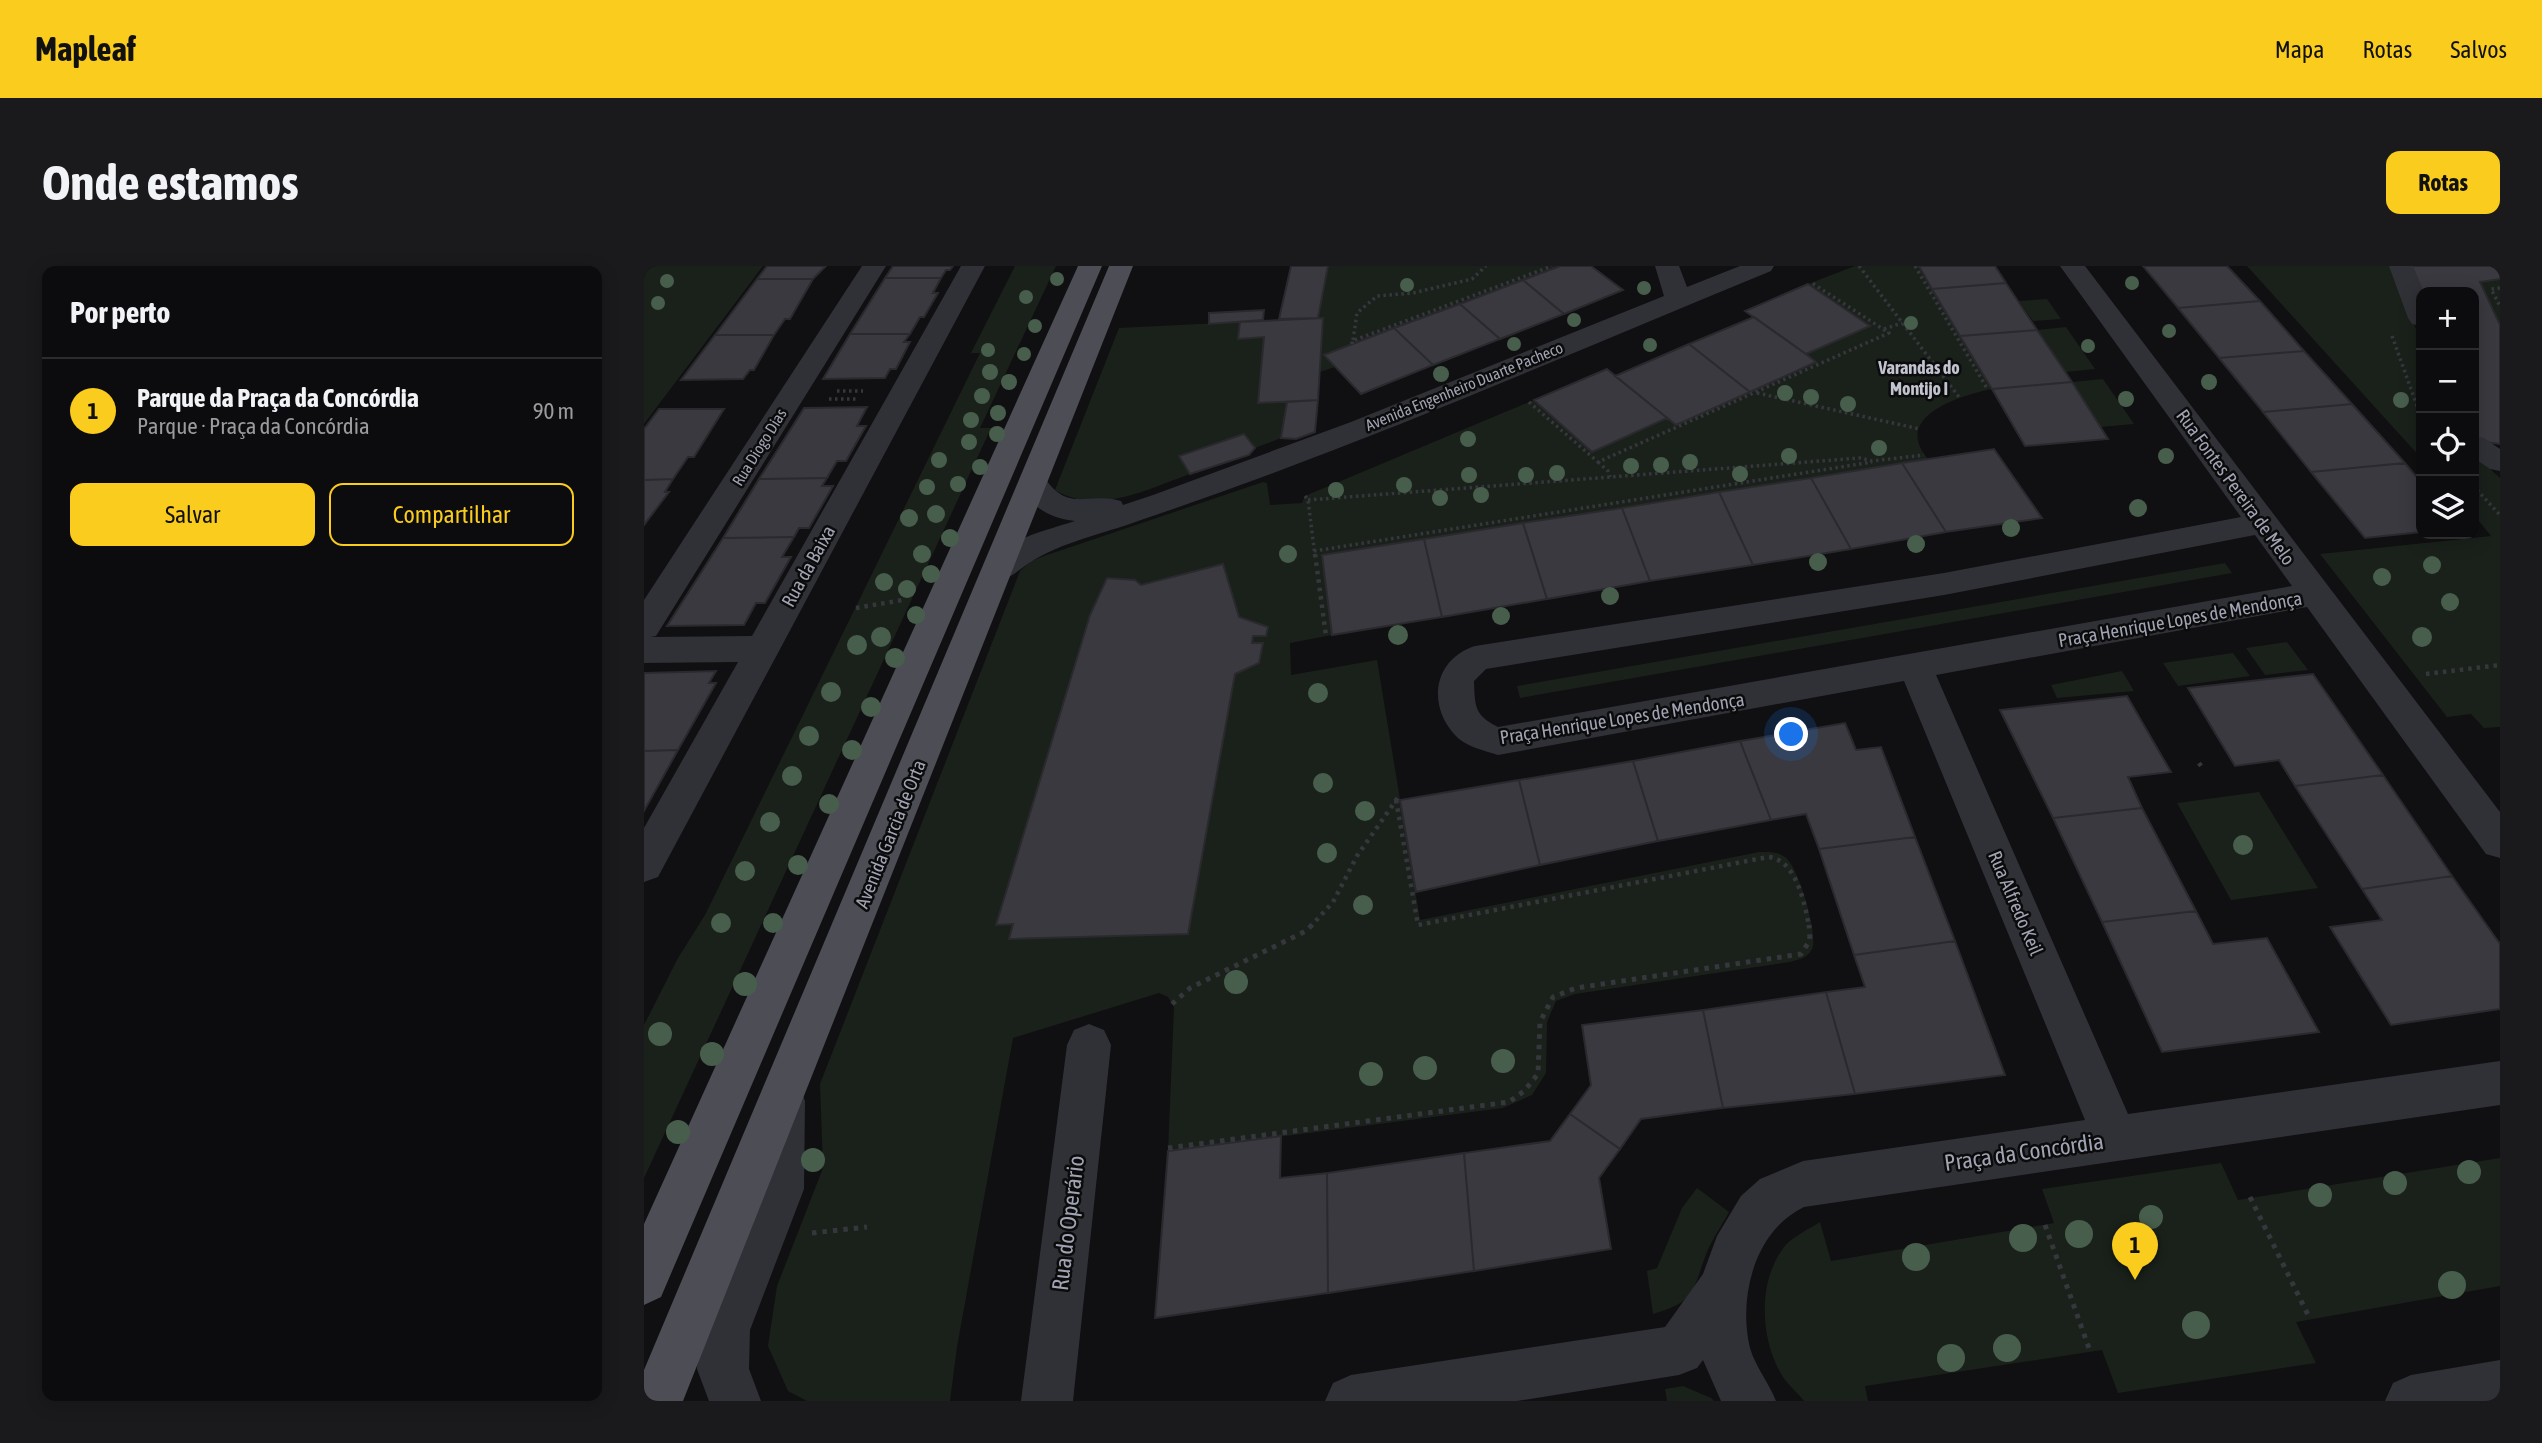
<!DOCTYPE html>
<html lang="pt">
<meta charset="utf-8">
<style>
body{margin:0;font-family:"Asap Condensed",sans-serif;background:#1a191b;color:#f1f3f6}
.controls{position:absolute;right:21px;top:21px;display:grid;overflow:hidden;border-radius:14px;box-shadow:0 4px 18px #0003}
.controls button{width:63px;height:63px;display:grid;place-items:center;padding:0;border:0;border-bottom:2px solid #2c2b2e;background:#0c0b0d;color:#f1f3f6;font:35px sans-serif}
.you{position:absolute;left:1148px;top:469px;width:24px;height:24px;margin:-18px;border:5px solid #fff;border-radius:50%;background:#1a73e8;box-shadow:0 0 0 10px #1a73e833}
.badge{display:grid;place-items:center;width:46px;height:46px;border-radius:50%;background:#facc1e;color:#111;font-size:23px;font-weight:700}
.pin{position:absolute;translate:-50% -58px;filter:drop-shadow(0 2px 4px #0008)}
.pin::after{content:'';position:absolute;top:37px;width:24px;height:21px;background:inherit;clip-path:polygon(0 0,100% 0,50% 100%)}
.list{margin:0;padding:0;list-style:none}
h2{display:flex;justify-content:space-between;align-items:center;height:91px;margin:0;padding:0 28px;font-size:30px}
h2 small{font-size:23px;font-weight:400;color:#9a9b9d}
.list li{display:grid;grid-template-columns:46px 1fr auto;gap:21px;align-items:center;box-sizing:border-box;height:105px;padding:0 28px;border-top:2px solid #2c2b2e}
.list b{display:block;font-size:26px;white-space:nowrap}
.list p{margin:0;font-size:23px;white-space:nowrap;color:#9a9b9d}
.list em{font-size:23px;font-style:normal;color:#9a9b9d}
.actions{display:flex;gap:14px;padding:21px 28px}
.actions a{flex:1;padding:16px 0;border:2px solid #facc1e;border-radius:14px;text-align:center;font-size:24px;color:#facc1e}
.actions .main{background:#facc1e;color:#111}
.icon{flex:none;width:38px;height:38px;fill:none;stroke:currentColor;stroke-width:2;stroke-linecap:round;stroke-linejoin:round}
.map{position:relative;flex:none;width:1856px;height:1135px;overflow:hidden;border-radius:14px}
header{display:flex;align-items:center;gap:42px;box-sizing:border-box;height:98px;padding:0 35px;background:#facc1e;color:#111}
header strong{font-size:33px}
nav{display:flex;gap:38px;margin-inline-start:auto;font-size:24px}
.intro{display:flex;align-items:center;justify-content:space-between;box-sizing:border-box;height:168px;padding:0 42px}
h1{margin:0;font-size:49px}
.button{padding:18px 32px;border-radius:14px;background:#facc1e;color:#111;font-size:24px;font-weight:700}
main{display:flex;gap:42px;padding:0 42px}
aside{flex:1;background:#0c0b0d;border-radius:14px;box-shadow:0 4px 18px #0003}
.map>svg:first-child{display:block}
</style>
<header>
<strong>Mapleaf</strong>
<nav><a>Mapa</a><a>Rotas</a><a>Salvos</a></nav>
</header>
<div class="intro"><h1>Onde estamos</h1><a class="button">Rotas</a></div>
<main>
<aside>
<h2>Por perto<small></small></h2>
<ul class="list">
<li><span class="badge">1</span><div><b>Parque da Praça da Concórdia</b><p>Parque · Praça da Concórdia</p></div><em>90 m</em></li>
</ul>
<div class="actions"><a class="main">Salvar</a><a>Compartilhar</a></div>
</aside>
<div class="map">
<svg width="1856" height="1135" viewBox="0 0 1856 1135">
<rect width="100%" height="100%" fill="#100f11"/>
<!-- green -->
<path fill="#1a211b" fill-rule="evenodd" d="M0 0H119L0 158Z
M371 0H412L336 162H347L0 912V759L34 692 61 649 336 87H327Z
M684 0H916L680 89 691 101 676 106 679 53 674 52Z
M1211 0H1275L1348 123C1318 129 1247 150 1284 193L678 289 688 369 646 377 647 409 733 394 776 654 1115 586C1124 586 1133 585 1141 591 1154 599 1175 670 1168 683 1163 693 1155 693 1146 696L931 728 912 735 903 756 902 807 888 829 859 842 524 885 530 741 524 731 515 727 369 772 313 1081 306 1135H163L144 1125 124 1080 133 1020 179 902 176 818 376 305 387 295 400 290 619 216 623 217 626 239 658 237 661 230 890 134 948 186 1023 152 1032 159 1171 96 1162 88 1225 60 1164 18ZM579 298 595 351 624 361 622 370H609L608 377 615 397 591 408 544 668 366 673 369 658H353L446 349 463 312 491 314 497 319Z
M1603 0H1748L1777 76V192Z
M1856 13V59L1836 16Z
M1403 33 1417 53 1389 55 1375 35Z
M596 56 594 73 620 71 614 137 643 136 637 172 611 182 599 168 535 189 546 208C504 223 453 250 411 224L475 62Z
M1422 61 1451 103 1422 106 1393 64Z
M1459 113 1490 158 1457 161 1428 116Z
M1830 188 1856 212V461L1840 462 1827 448 1803 451 1676 288 1847 270 1830 249Z
M1581 297 1588 307 876 432 873 420Z
M1643 376 1664 404 1621 409 1602 382Z
M1589 387 1606 410 1534 420 1519 397Z
M1478 405 1490 425 1413 432 1407 419Z
M1615 526 1674 622 1587 634 1533 537Z
M1856 892V1020L1652 1056 1672 1097 1474 1127 1458 1084 1221 1120 1224 1135H1160C1154 1127 1144 1119 1139 1111 1116 1075 1113 1016 1140 981 1148 971 1165 963 1176 956L1187 995 1410 957 1398 923 1577 897 1594 934Z
M1053 922 1085 946C1078 959 1069 972 1063 986 1048 1024 1054 1035 1009 1048L1003 1005 1013 1002 1038 942Z
M1039 1120 1067 1132 1070 1135H1023L1021 1123Z"/>
<!-- building -->
<path fill="#3a393f" stroke="#2a292d" stroke-width="2" d="M123 0H182L169 13H113Z
M249 0H309L306 4H302L297 12H241Z
M647 0H684L674 52 635 53Z
M916 0H947L979 24 920 48 879 14Z
M1275 0H1351L1362 17 1288 23Z
M1499 0H1583L1616 35 1534 42Z
M1765 0H1856V13L1836 16 1856 59V178L1835 175 1830 163V26H1777V31Z
M241 12H297L289 27H294L280 51H276L266 68H206Z
M113 13H169L146 53H141L130 69H71Z
M879 14 920 48 856 73 816 38Z
M1362 17 1393 64 1316 70 1288 23Z
M1164 18 1226 60 1162 88 1101 45Z
M1616 35 1660 85 1575 92 1534 42Z
M816 38 856 73 789 99 750 62Z
M620 44 619 54 565 58V47Z
M1110 51 1162 88 1172 96 1106 126 1045 78Z
M679 52 674 134 614 137 620 71 594 73 596 56Z
M750 62 789 99 717 128 680 89Z
M1393 64 1428 116 1348 123 1316 70Z
M206 68H266L260 76H266L252 103H246L241 112 179 113Z
M71 69H130L110 104H106L99 113 37 114Z
M1045 78 1106 126 1032 159 971 110Z
M1660 85 1708 138 1619 146 1575 92Z
M963 103 1023 152 948 186 890 134Z
M1428 116 1464 173 1381 180 1348 123Z
M674 134 671 166 652 173 637 172 643 136Z
M1708 138 1761 197 1667 206 1619 146Z
M223 141 213 160H222L202 195H193L183 212 115 213 160 142Z
M15 143H80L50 191H44L29 213 0 214V163Z
M600 168 611 182 605 189 546 208 535 190Z
M1350 183 1398 252 1302 266 1258 197Z
M1258 197 1302 266 1207 283 1167 212Z
M1761 197 1777 216V266L1721 272 1667 206Z
M183 212 178 220H189L165 262H155L150 271 79 272 115 213Z
M1167 212 1207 283 1109 299 1075 226Z
M29 213 21 226H25L0 259V214Z
M1075 226 1109 299 1006 315 978 242Z
M978 242 1006 315 903 333 879 257Z
M879 257 903 333 798 351 780 273Z
M150 271 138 291H147L121 337H112L100 359 23 360 79 272Z
M780 273 798 351 688 369 678 289Z
M579 298 595 351 624 361 622 370H609L608 377H619L615 397 591 408 544 668 365 673 369 658 352 659 446 349 463 312 491 314 497 319Z
M72 405 65 417H72L34 484 0 485V407Z
M1669 408 1739 509 1651 520 1635 494 1591 500 1544 422Z
M1483 430 1527 506 1484 511 1498 542 1409 552 1356 444Z
M1201 457 1212 484 1237 481 1271 571 1175 583 1162 548 1127 554 1096 475Z
M1096 475 1127 554 1014 575 989 495Z
M34 484 0 545V485Z
M989 495 1014 575 896 599 875 514Z
M1739 509 1808 610 1718 623 1651 520Z
M875 514 896 599 772 626 756 534Z
M1498 542 1552 645 1458 656 1409 552Z
M1271 571 1311 675 1210 689 1175 583Z
M1808 610 1856 678V743L1747 759 1686 661 1738 654 1718 623Z
M1552 645 1569 678 1623 672 1675 766 1518 786 1458 656Z
M1311 675 1361 809 1211 828 1182 726 1221 721 1210 689Z
M1182 726 1211 828 1079 842 1059 744Z
M1059 744 1079 842 997 853 976 883 926 848 947 819 938 759Z
M926 848 976 883 955 912 967 983 830 1005 820 887 906 875Z
M637 870 636 912 683 907 684 1027 511 1052 524 885Z
M820 887 830 1005 684 1027 683 907Z"/>
<g fill="none" stroke-linecap="round" stroke-linejoin="round">
<!-- path-far2 -->
<path stroke="#36373d" stroke-width="3.5" stroke-dasharray="2.5 3.5" stroke-linecap="butt" d="M1215 0 1315 131
M1271 0 1344 124
M1856 22 1847 23 1856 40
M1240 63 1258 57
M1748 70 1777 151
M709 74 713 47 733 30 769 27 828 13 842 0
M708 78V75L908 0
M193 125H219
M1113 127 1276 163
M185 133H215
M885 136 954 196 1245 67 1168 17
M954 196 964 205 966 211
M1833 224 1856 249
M661 230 664 234 671 290
M664 234 1216 192 1228 195 1280 189
M670 285 1228 196"/>
<!-- path-far1 -->
<path stroke="#36373d" stroke-width="4.5" stroke-dasharray="3.5 5" stroke-linecap="butt" d="M671 288 682 370
M212 342 259 334
M1782 408 1856 399
M1555 497 1559 503
M752 534 774 659 1124 591C1152 593 1161 638 1165 661
M666 661 689 636 713 590 755 530"/>
<!-- path -->
<path stroke="#36373d" stroke-width="5" stroke-dasharray="4.5 6" stroke-linecap="butt" d="M528 738 546 722 662 665 668 659
M524 882 865 836 880 825 894 808 896 756 909 731 932 722 1157 688 1166 674 1165 659
M1606 931 1666 1053
M1401 959 1446 1085
M168 967 223 961"/>
<!-- minor -->
<path fill="#303136" fill-rule="evenodd" d="M218 0H242L12 370 6 371 108 370 317 0H341L14 611 0 616V562L94 396 0 397V334Z
M1011 0H1035L1043 21 1096 0H1130L1127 5C917 91 709 183 494 255 459 268 417 276 385 297 370 307 363 318 344 312L339 304C357 274 400 265 431 255 403 252 389 241 374 218L378 211 389 208 400 211C425 248 443 225 477 235L479 239 509 229 707 156 1020 30Z
M1416 0H1441L1856 546V592L1842 588 1663 341 1292 409 1484 848 1856 795V839L1160 941C1110 965 1094 1032 1106 1082 1111 1100 1125 1117 1132 1135H1077L1059 1094 1053 1102 1035 1109 873 1135H681L689 1117 707 1109 1021 1061 1059 1008 1073 970 1097 930 1116 913 1159 895 1441 854 1260 415 854 489C839 484 821 481 810 468 783 438 790 393 831 380L1300 307 1597 251ZM1611 269 1648 320 854 461C830 449 831 440 830 415L842 403 1300 329Z
M1745 0H1769L1780 26H1777V60L1768 58 1764 52Z
M1830 170 1840 172 1856 183V205L1846 203 1830 192Z
M445 758 460 764 467 779 429 1135H377L423 779 430 764Z
M139 813 155 819 161 835 160 923 106 1064 105 1103 117 1135H65L53 1103 56 1064 112 923 117 835 123 819Z
M1856 1094V1135H1741L1749 1117 1767 1109Z"/>
<!-- major -->
<path fill="#4c4d55" fill-rule="evenodd" d="M434 0H458L17 1031 0 1039V958Z
M465 0H489L39 1135H0V1104Z"/>
</g>
<!-- trees -->
<g fill="#485e4c">
<circle cx="413" cy="13" r="7"/>
<circle cx="23" cy="15" r="7"/>
<circle cx="1488" cy="17" r="7"/>
<circle cx="763" cy="19" r="7"/>
<circle cx="1000" cy="22" r="7"/>
<circle cx="382" cy="31" r="7"/>
<circle cx="14" cy="37" r="7"/>
<circle cx="930" cy="54" r="7"/>
<circle cx="1267" cy="57" r="7"/>
<circle cx="391" cy="60" r="7"/>
<circle cx="1525" cy="65" r="7"/>
<circle cx="870" cy="78" r="7"/>
<circle cx="1006" cy="79" r="7"/>
<circle cx="1444" cy="80" r="7"/>
<circle cx="344" cy="84" r="7"/>
<circle cx="380" cy="88" r="7"/>
<circle cx="346" cy="106" r="8"/>
<circle cx="797" cy="108" r="8"/>
<circle cx="365" cy="116" r="8"/>
<circle cx="1565" cy="116" r="8"/>
<circle cx="1141" cy="127" r="8"/>
<circle cx="338" cy="130" r="8"/>
<circle cx="1167" cy="131" r="8"/>
<circle cx="1482" cy="133" r="8"/>
<circle cx="1757" cy="134" r="8"/>
<circle cx="1204" cy="138" r="8"/>
<circle cx="354" cy="147" r="8"/>
<circle cx="327" cy="154" r="8"/>
<circle cx="353" cy="168" r="8"/>
<circle cx="824" cy="173" r="8"/>
<circle cx="325" cy="176" r="8"/>
<circle cx="1235" cy="182" r="8"/>
<circle cx="1145" cy="190" r="8"/>
<circle cx="1522" cy="190" r="8"/>
<circle cx="295" cy="194" r="8"/>
<circle cx="1046" cy="196" r="8"/>
<circle cx="1017" cy="199" r="8"/>
<circle cx="987" cy="200" r="8"/>
<circle cx="336" cy="201" r="8"/>
<circle cx="913" cy="207" r="8"/>
<circle cx="1096" cy="208" r="8"/>
<circle cx="825" cy="209" r="8"/>
<circle cx="882" cy="209" r="8"/>
<circle cx="314" cy="218" r="8"/>
<circle cx="760" cy="219" r="8"/>
<circle cx="283" cy="221" r="8"/>
<circle cx="692" cy="224" r="8"/>
<circle cx="837" cy="229" r="8"/>
<circle cx="796" cy="232" r="8"/>
<circle cx="1494" cy="242" r="9"/>
<circle cx="292" cy="248" r="9"/>
<circle cx="265" cy="252" r="9"/>
<circle cx="1367" cy="262" r="9"/>
<circle cx="306" cy="272" r="9"/>
<circle cx="1272" cy="278" r="9"/>
<circle cx="278" cy="288" r="9"/>
<circle cx="644" cy="288" r="9"/>
<circle cx="1174" cy="296" r="9"/>
<circle cx="1788" cy="299" r="9"/>
<circle cx="287" cy="308" r="9"/>
<circle cx="1738" cy="311" r="9"/>
<circle cx="240" cy="316" r="9"/>
<circle cx="263" cy="323" r="9"/>
<circle cx="966" cy="330" r="9"/>
<circle cx="1806" cy="336" r="9"/>
<circle cx="272" cy="349" r="9"/>
<circle cx="857" cy="350" r="9"/>
<circle cx="754" cy="369" r="10"/>
<circle cx="237" cy="371" r="10"/>
<circle cx="1778" cy="371" r="10"/>
<circle cx="213" cy="379" r="10"/>
<circle cx="251" cy="392" r="10"/>
<circle cx="187" cy="426" r="10"/>
<circle cx="674" cy="427" r="10"/>
<circle cx="227" cy="441" r="10"/>
<circle cx="165" cy="470" r="10"/>
<circle cx="208" cy="484" r="10"/>
<circle cx="148" cy="510" r="10"/>
<circle cx="679" cy="517" r="10"/>
<circle cx="185" cy="538" r="10"/>
<circle cx="721" cy="545" r="10"/>
<circle cx="126" cy="556" r="10"/>
<circle cx="1599" cy="579" r="10"/>
<circle cx="683" cy="587" r="10"/>
<circle cx="154" cy="599" r="10"/>
<circle cx="101" cy="605" r="10"/>
<circle cx="719" cy="639" r="10"/>
<circle cx="77" cy="657" r="10"/>
<circle cx="129" cy="657" r="10"/>
<circle cx="592" cy="716" r="12"/>
<circle cx="101" cy="718" r="12"/>
<circle cx="16" cy="768" r="12"/>
<circle cx="68" cy="788" r="12"/>
<circle cx="859" cy="795" r="12"/>
<circle cx="781" cy="802" r="12"/>
<circle cx="727" cy="808" r="12"/>
<circle cx="34" cy="866" r="12"/>
<circle cx="169" cy="894" r="12"/>
<circle cx="1825" cy="906" r="12"/>
<circle cx="1751" cy="917" r="12"/>
<circle cx="1676" cy="929" r="12"/>
<circle cx="1507" cy="951" r="12"/>
<circle cx="1435" cy="968" r="14"/>
<circle cx="1379" cy="972" r="14"/>
<circle cx="1272" cy="991" r="14"/>
<circle cx="1808" cy="1019" r="14"/>
<circle cx="1552" cy="1059" r="14"/>
<circle cx="1363" cy="1082" r="14"/>
<circle cx="1307" cy="1092" r="14"/>
</g>
<g text-anchor="middle" dominant-baseline="central" stroke-width="5" stroke-linejoin="round" paint-order="stroke">
<!-- far-street labels -->
<g font-size="16" fill="#a0a3b3" stroke="#0b0b0c">
<text transform="translate(820 120) rotate(-22)">Avenida Engenheiro Duarte Pacheco</text>
<text transform="translate(115 181) rotate(-58)">Rua Diogo Dias</text>
</g>
<!-- far-neighbourhood labels -->
<g font-size="18" font-weight="bold" fill="#c1c3cf" stroke="#0b0b0c">
<text x="1275" y="101">Varandas do<tspan x="1275" dy="21">Montijo I</tspan></text>
</g>
<!-- street labels -->
<g font-size="19" fill="#a0a3b3" stroke="#0b0b0c">
<text transform="translate(1592 221) rotate(54)">Rua Fontes Pereira de Melo</text>
<text transform="translate(164 300) rotate(-61)">Rua da Baixa</text>
<text transform="translate(1536 353) rotate(-10)">Praça Henrique Lopes de Mendonça</text>
<text transform="translate(978 452) rotate(-9)">Praça Henrique Lopes de Mendonça</text>
<text transform="translate(246 568) rotate(-68)">Avenida Garcia de Orta</text>
<text transform="translate(1372 637) rotate(67)">Rua Alfredo Keil</text>
</g>
<!-- near-street labels -->
<g font-size="23" fill="#a0a3b3" stroke="#0b0b0c">
<text transform="translate(1380 886) rotate(-8)">Praça da Concórdia</text>
<text transform="translate(424 957) rotate(-83)">Rua do Operário</text>
</g>
</g>
</svg>
<div class="controls">
<button>+</button>
<button>−</button>
<button><svg class="icon" aria-label="locate" viewBox="0 0 24 24"><circle cx="12" cy="12" r="6"/><path d="M12 2v4M12 18v4M2 12h4M18 12h4"/></svg></button>
<button><svg class="icon" aria-label="layers" viewBox="0 0 24 24"><path d="M12 4l9 5-9 5-9-5zM3 14l9 5 9-5"/></svg></button>
</div>
<div class="you"></div>
<div class="pin badge" style="left:1491px;top:1014px">1</div>
</div>
</main>
